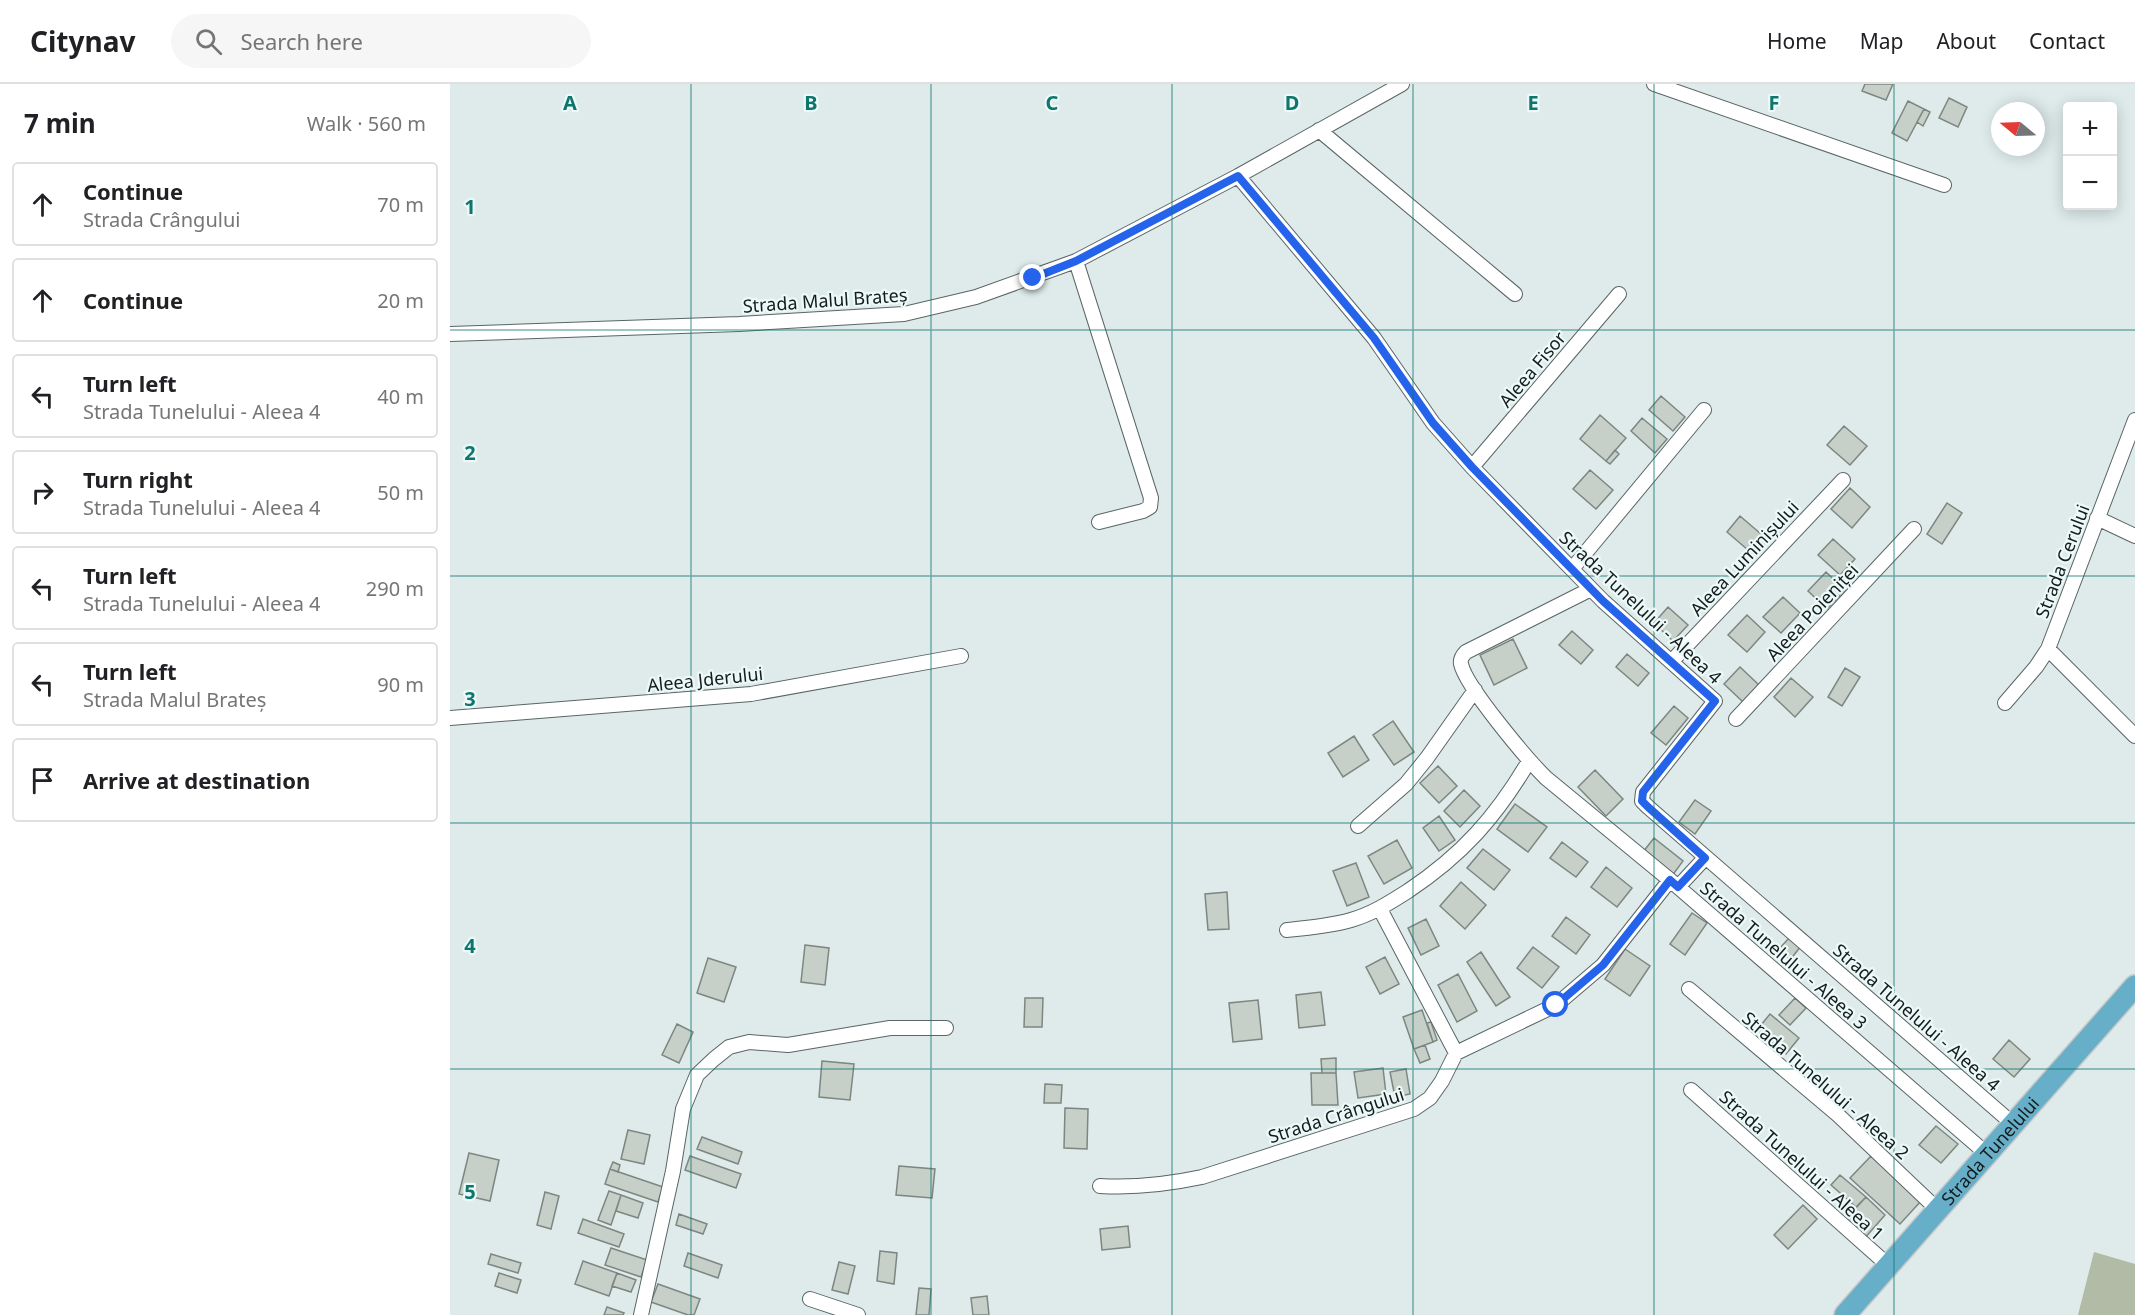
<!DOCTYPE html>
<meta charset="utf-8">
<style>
body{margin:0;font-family:"Noto Sans",sans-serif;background:#f6f6f6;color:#202124}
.controls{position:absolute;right:18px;top:18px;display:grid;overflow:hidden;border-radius:6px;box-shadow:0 3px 15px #0003}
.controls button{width:54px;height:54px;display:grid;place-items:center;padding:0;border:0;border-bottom:2px solid #e0e0e0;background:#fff;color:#202124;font:30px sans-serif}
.compass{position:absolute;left:1541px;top:18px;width:54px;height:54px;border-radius:50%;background:#fff;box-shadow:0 3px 15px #0003;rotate:289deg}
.stop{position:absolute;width:18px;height:18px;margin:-14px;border:4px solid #2563eb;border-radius:50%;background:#fff}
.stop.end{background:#2563eb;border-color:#fff;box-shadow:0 2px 6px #0008}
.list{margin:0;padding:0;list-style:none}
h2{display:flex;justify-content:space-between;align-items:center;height:78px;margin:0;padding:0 24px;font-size:26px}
h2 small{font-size:20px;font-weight:400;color:#757577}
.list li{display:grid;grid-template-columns:39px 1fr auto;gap:18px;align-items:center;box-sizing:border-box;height:84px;margin:0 12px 12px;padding:0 12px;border:2px solid #e0e0e0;border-radius:6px}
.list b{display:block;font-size:22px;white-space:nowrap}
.list p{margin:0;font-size:20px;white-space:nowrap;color:#757577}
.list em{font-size:20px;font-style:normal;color:#757577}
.icon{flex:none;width:33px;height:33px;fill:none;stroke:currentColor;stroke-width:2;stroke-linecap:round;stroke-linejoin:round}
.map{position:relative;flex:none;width:1685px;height:1231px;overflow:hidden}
header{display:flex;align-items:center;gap:36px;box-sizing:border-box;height:84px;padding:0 30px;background:#fff;border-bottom:2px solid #e0e0e0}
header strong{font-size:28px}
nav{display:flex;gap:33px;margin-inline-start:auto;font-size:21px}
.search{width:420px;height:54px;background:#f6f6f6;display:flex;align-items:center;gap:15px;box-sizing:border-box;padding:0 21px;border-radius:33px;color:#757577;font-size:22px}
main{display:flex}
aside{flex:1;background:#fff}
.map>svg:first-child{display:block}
</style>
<header>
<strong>Citynav</strong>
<div class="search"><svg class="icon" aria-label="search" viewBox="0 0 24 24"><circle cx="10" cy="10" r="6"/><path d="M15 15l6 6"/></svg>Search here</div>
<nav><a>Home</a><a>Map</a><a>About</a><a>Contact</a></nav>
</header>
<main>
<aside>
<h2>7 min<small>Walk · 560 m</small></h2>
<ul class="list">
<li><svg class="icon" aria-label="ahead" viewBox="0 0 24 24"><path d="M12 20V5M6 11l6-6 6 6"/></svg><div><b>Continue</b><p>Strada Crângului</p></div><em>70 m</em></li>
<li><svg class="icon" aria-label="ahead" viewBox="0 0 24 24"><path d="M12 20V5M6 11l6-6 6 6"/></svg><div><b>Continue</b></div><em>20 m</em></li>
<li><svg class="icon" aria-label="left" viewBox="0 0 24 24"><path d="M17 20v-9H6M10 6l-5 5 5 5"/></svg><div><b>Turn left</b><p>Strada Tunelului - Aleea 4</p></div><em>40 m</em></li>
<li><svg class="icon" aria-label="right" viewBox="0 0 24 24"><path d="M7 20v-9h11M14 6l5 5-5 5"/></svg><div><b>Turn right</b><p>Strada Tunelului - Aleea 4</p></div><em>50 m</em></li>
<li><svg class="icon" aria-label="left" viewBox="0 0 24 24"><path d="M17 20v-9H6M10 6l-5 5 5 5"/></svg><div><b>Turn left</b><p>Strada Tunelului - Aleea 4</p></div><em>290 m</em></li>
<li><svg class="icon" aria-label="left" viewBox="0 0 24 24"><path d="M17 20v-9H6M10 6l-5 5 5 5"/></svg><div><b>Turn left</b><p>Strada Malul Brateș</p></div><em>90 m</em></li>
<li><svg class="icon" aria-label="arrive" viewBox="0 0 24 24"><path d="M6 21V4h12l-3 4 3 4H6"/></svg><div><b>Arrive at destination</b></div></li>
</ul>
</aside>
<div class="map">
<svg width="1685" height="1231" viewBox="0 0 1685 1231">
<rect width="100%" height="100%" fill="#deebea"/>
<!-- green -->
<path fill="#b1bba5" d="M1644 1168 1685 1180V1231H1628Z"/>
<!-- building -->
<path fill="#c6d0c9" stroke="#7d8680" stroke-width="1.5" d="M1415 0H1443L1436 16 1412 7Z
M1499 14 1517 23 1508 43 1489 34Z
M1458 17 1474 25 1457 57 1442 49Z
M1474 25 1480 28 1473 42 1467 38Z
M1211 312 1235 333 1223 347 1199 326Z
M1150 331 1176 354 1156 377 1130 355Z
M1192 334 1217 355 1205 369 1181 347Z
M1394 342 1417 362 1400 381 1377 361Z
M1165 366 1169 370 1160 380 1156 377Z
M1140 386 1163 406 1146 425 1123 405Z
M1400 404 1420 423 1402 444 1381 425Z
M1497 419 1512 429 1492 460 1477 450Z
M1290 432 1318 456 1305 472 1277 448Z
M1383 455 1405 475 1390 491 1368 471Z
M1376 488 1395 506 1377 525 1358 507Z
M1333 513 1350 529 1331 549 1313 533Z
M1218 523 1238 541 1223 557 1204 539Z
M1297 531 1315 548 1297 568 1278 551Z
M1122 547 1143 566 1131 580 1109 561Z
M1063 555 1077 584 1044 601 1030 571Z
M1177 570 1199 589 1188 602 1166 583Z
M1290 583 1309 601 1293 618 1274 600Z
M1395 584 1410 593 1392 622 1378 613Z
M1341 594 1363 613 1345 633 1324 613Z
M1224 622 1238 634 1216 661 1201 649Z
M943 637 964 668 944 681 923 651Z
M904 652 919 676 893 693 878 669Z
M988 682 1007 702 989 719 970 699Z
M1145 686 1173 715 1156 732 1128 703Z
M1014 706 1030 722 1010 743 994 727Z
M1245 716 1261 727 1245 750 1229 738Z
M1065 720 1097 743 1078 768 1047 745Z
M989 732 1005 756 989 767 973 744Z
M1204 754 1233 777 1222 792 1193 768Z
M947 756 962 784 934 800 918 772Z
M1112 758 1138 778 1126 793 1100 774Z
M1033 765 1060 786 1044 806 1017 784Z
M906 779 919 813 897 822 883 787Z
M1156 783 1182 804 1167 823 1141 803Z
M1011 798 1036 821 1015 845 990 822Z
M777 808 779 845 758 846 755 810Z
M1242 829 1257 839 1235 871 1220 860Z
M1116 833 1140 851 1126 870 1102 852Z
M976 835 989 862 971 871 958 844Z
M1340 853 1351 862 1340 876 1328 866Z
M355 861 379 864 375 901 351 898Z
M1083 863 1109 883 1092 904 1067 884Z
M1175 865 1200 882 1180 912 1155 895Z
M1031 868 1060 913 1046 922 1017 878Z
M935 873 949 900 930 910 916 883Z
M258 874 286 883 274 918 247 909Z
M1008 890 1027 927 1007 938 988 901Z
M871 908 875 941 849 944 846 911Z
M575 914H593L592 943H574Z
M1345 914 1356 924 1340 941 1329 931Z
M808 916 812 955 783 958 779 919Z
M972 926 983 958 964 965 953 933Z
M1320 930 1349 954 1336 970 1307 946Z
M981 938 987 956 983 958 977 939Z
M227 940 243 948 229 979 212 971Z
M1559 956 1580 975 1564 993 1543 975Z
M975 961 980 975 970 979 964 965Z
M886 974V989H872L871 975Z
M372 977 404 980 400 1016 369 1013Z
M933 984 936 1010 908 1014 904 988Z
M956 985 960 1010 945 1013 940 988Z
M861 989H886L888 1021H862Z
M595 1000 612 1001 611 1019H594Z
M615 1024 638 1025 637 1065 614 1064Z
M1486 1042 1508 1060 1491 1079 1469 1061Z
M178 1046 200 1051 194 1080 171 1075Z
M252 1053 292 1068 288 1080 247 1065Z
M19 1069 49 1076 40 1117 9 1110Z
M240 1072 291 1090 286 1104 235 1086Z
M1421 1072 1471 1117 1450 1140 1400 1094Z
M163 1078 170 1081 168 1088 160 1085Z
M449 1082 485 1085 482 1114 446 1111Z
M160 1085 213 1103 208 1118 155 1100Z
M1390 1091 1416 1113 1406 1123 1381 1101Z
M159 1107 171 1111 161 1141 148 1136Z
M95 1108 109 1112 101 1145 87 1141Z
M171 1111 193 1119 188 1134 166 1127Z
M1416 1113 1435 1131 1414 1155 1394 1137Z
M1353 1121 1367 1135 1338 1165 1324 1151Z
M229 1130 257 1140 253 1150 226 1141Z
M133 1135 174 1150 169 1163 128 1149Z
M678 1142 680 1163 652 1166 650 1145Z
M161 1164 197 1176 191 1193 155 1181Z
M430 1167 447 1169 444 1200 427 1197Z
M238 1169 272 1181 268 1194 234 1182Z
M41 1170 71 1179 68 1189 38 1180Z
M133 1177 167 1189 159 1212 125 1200Z
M389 1178 405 1182 398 1210 382 1206Z
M49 1189 71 1196 67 1209 45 1202Z
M167 1189 186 1196 181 1208 162 1202Z
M208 1200 250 1215 244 1231H238L201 1218Z
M469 1204 481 1205 479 1231H466Z
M537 1212 539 1231H523L521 1214Z
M157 1223 174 1229 173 1231H154Z"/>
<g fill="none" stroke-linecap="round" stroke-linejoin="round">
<defs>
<path id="minor" d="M1204 0 1494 101
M869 46 1065 210
M788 92 924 254 983 339 1022 383 1153 517 1265 617 1193 708 1192 717 1198 723 1563 1040
M626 177 701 414 700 423 693 427 649 438
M0 250 289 240 454 230 526 213 626 177 788 92 952 0
M1022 383 1169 210
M1647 434 1685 452
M1122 485 1254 326
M1141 505 1016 568C1012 572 1010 575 1011 580 1016 603 1077 675 1096 694L1220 796 1537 1070
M1598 565 1685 652
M1222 577 1393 396
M1555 619 1586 583 1598 565 1685 336
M0 634 301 610 511 572
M1286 635 1464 445
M908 742 956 700 977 674 1025 606
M1228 803 1255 774
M930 825 1006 969
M837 846C858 844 880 842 901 836 922 830 939 819 958 807 1012 771 1046 733 1079 677
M1239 905 1388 1031 1488 1126
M1241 1006 1439 1182
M650 1102C684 1104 719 1100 752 1093L964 1025 980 1014 992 997 1006 969 1106 921 1153 881 1220 796
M360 1215 408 1231
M191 1231 223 1087 233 1025 247 991 264 975 279 963 299 958 338 961 440 944H496"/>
<g id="trunk">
<path id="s1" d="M1395 1231 1685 902"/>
</g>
</defs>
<!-- minor casing -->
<use href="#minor" stroke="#5a6565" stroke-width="16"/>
<!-- trunk casing -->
<use href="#trunk" stroke="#c7c8c8" stroke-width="24"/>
<!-- minor -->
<use href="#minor" stroke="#fff" stroke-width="14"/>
<!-- trunk -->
<use href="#trunk" stroke="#67afc8" stroke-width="21"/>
</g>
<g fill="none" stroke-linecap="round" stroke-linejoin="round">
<!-- route -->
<path stroke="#2563eb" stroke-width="8" d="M583 194 626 177 788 92 924 254 983 339 1022 383 1153 517 1265 617 1193 708 1192 717 1198 723 1255 774 1228 803 1220 796 1153 881 1106 921"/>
</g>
<!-- grid -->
<path fill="none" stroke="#0f766e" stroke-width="1.5" stroke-opacity="0.55" d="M241 0V1231M481 0V1231M722 0V1231M963 0V1231M1204 0V1231M1444 0V1231M0 246H1685M0 492H1685M0 739H1685M0 985H1685"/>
<g text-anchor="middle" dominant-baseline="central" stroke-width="4.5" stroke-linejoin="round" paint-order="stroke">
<!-- street labels -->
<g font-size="18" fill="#161b1b" stroke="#ebf9f8">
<text transform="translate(375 216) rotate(-4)">Strada Malul Brateș</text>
<text transform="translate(1082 285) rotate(-50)">Aleea Fisor</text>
<text transform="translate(1294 474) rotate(-47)">Aleea Luminișului</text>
<text transform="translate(1612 477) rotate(-69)">Strada Cerului</text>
<text transform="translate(1191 523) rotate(43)">Strada Tunelului - Aleea 4</text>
<text transform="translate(1362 528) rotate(-47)">Aleea Poieniței</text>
<text transform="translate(255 595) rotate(-6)">Aleea Jderului</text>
<text transform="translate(1334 871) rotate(41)">Strada Tunelului - Aleea 3</text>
<text transform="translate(1467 933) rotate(41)">Strada Tunelului - Aleea 4</text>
<text transform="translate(1376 1001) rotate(41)">Strada Tunelului - Aleea 2</text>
<text transform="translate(886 1031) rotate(-18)">Strada Crângului</text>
<text stroke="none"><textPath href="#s1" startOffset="219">Strada Tunelului</textPath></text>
<text transform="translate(1352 1081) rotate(42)">Strada Tunelului - Aleea 1</text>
</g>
</g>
<g font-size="20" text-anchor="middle" font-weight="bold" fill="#0f766e" stroke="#ebf9f8" stroke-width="4.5" stroke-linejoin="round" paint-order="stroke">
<text x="120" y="26">A</text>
<text x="361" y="26">B</text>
<text x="602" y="26">C</text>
<text x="842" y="26">D</text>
<text x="1083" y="26">E</text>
<text x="1324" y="26">F</text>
<text x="20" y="130">1</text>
<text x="20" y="376">2</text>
<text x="20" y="622">3</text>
<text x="20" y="869">4</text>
<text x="20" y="1115">5</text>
</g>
</svg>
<div class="controls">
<button>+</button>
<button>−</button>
</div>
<svg class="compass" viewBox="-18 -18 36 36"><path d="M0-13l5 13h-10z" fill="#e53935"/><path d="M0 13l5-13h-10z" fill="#757577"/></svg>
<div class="stop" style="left:1106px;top:921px"></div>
<div class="stop end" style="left:583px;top:194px"></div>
</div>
</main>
